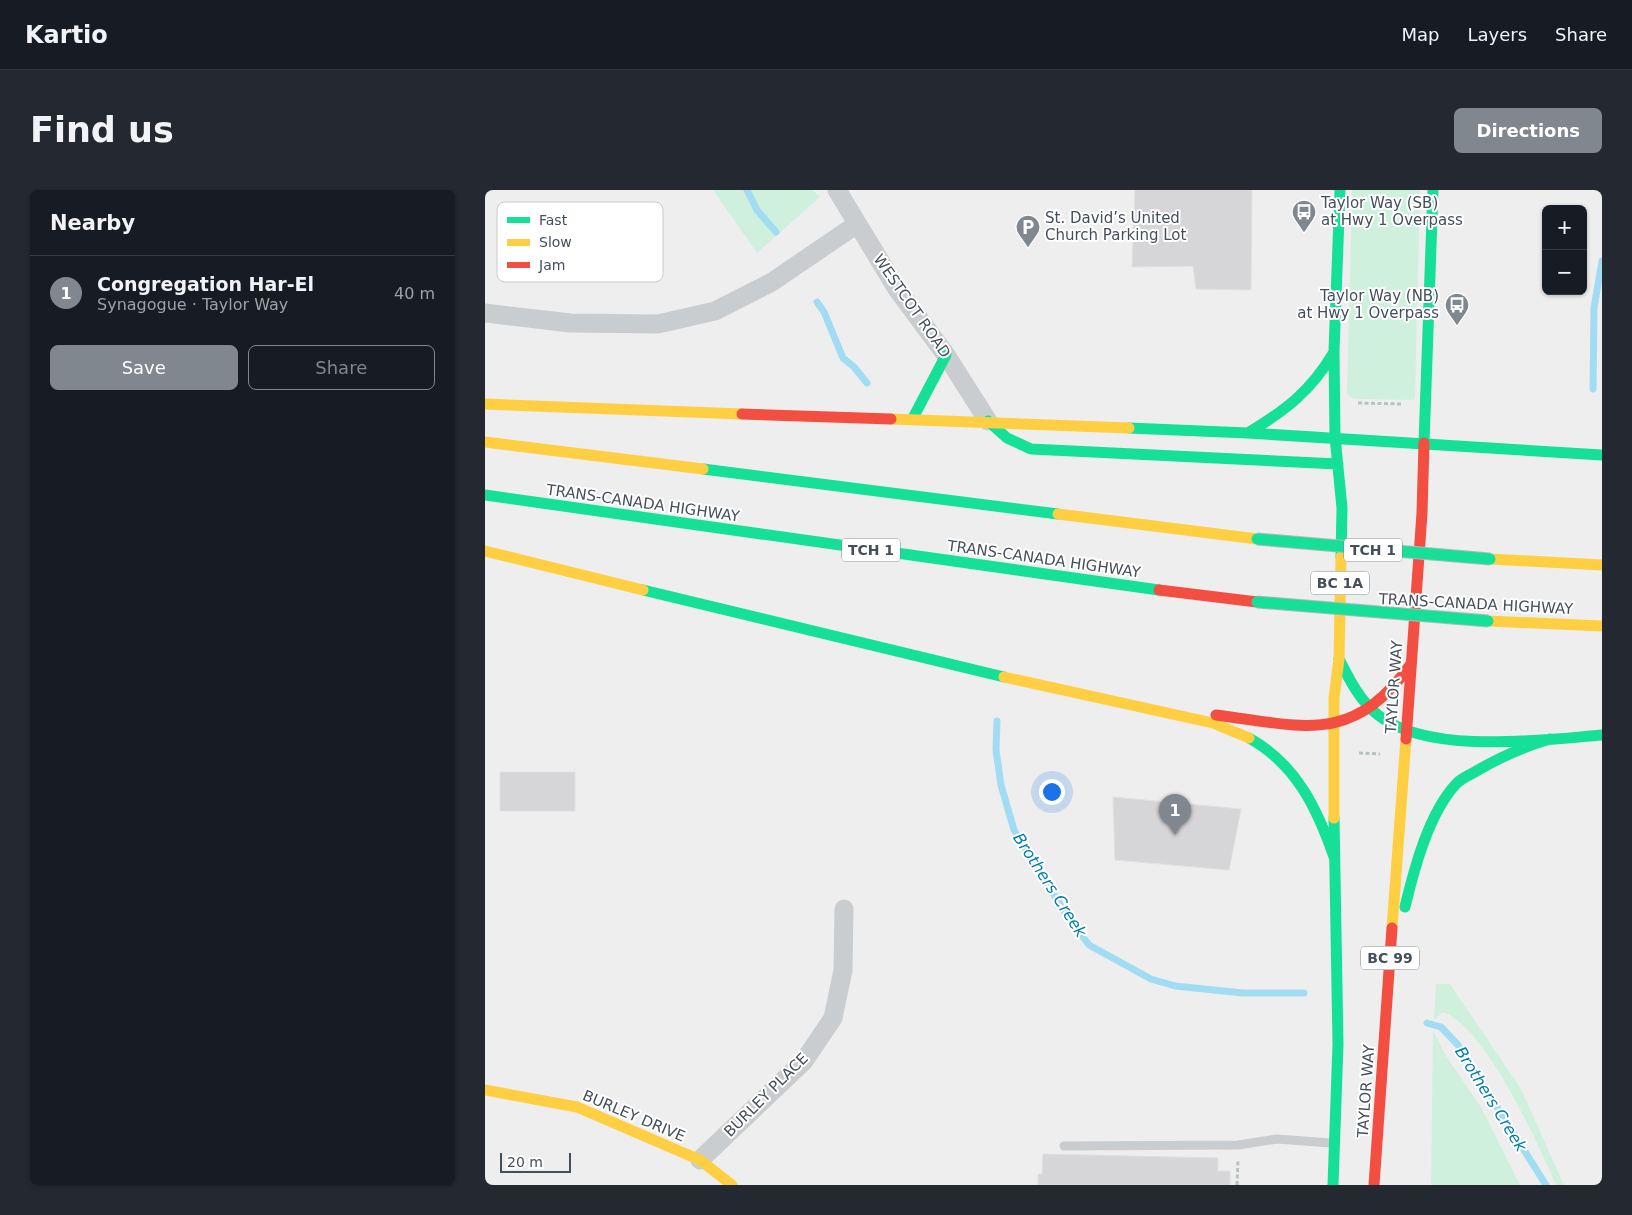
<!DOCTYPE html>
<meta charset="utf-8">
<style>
body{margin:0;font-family:"DejaVu Sans",sans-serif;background:#242831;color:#f1f3f6}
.controls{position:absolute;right:15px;top:15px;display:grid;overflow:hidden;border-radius:8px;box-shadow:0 1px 4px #0004}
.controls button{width:45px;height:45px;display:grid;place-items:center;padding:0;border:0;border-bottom:1px solid #363941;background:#171b24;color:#f1f3f6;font:25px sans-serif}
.scale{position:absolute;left:15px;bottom:12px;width:71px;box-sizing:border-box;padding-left:5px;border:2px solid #444f5c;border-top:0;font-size:14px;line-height:18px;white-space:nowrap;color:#444f5c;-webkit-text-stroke:4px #fff;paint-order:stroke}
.you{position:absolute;left:566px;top:601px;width:18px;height:18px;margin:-12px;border:4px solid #fff;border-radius:50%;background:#1a73e8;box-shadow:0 0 0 8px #1a73e833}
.badge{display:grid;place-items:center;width:32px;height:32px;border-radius:50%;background:#80878f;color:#fff;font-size:16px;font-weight:700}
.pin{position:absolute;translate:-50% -41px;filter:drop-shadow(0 1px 2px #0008)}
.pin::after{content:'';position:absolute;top:26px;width:18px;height:15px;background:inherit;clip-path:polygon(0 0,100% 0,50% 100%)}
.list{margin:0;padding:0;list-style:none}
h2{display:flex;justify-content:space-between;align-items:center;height:65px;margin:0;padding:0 20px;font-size:21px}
h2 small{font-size:16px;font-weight:400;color:#9ea1a6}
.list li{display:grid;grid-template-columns:32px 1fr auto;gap:15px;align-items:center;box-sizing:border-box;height:75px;padding:0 20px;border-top:1px solid #363941}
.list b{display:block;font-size:19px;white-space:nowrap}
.list p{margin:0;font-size:16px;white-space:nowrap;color:#9ea1a6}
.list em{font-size:16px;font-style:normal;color:#9ea1a6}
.actions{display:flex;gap:10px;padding:15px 20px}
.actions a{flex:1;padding:11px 0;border:1px solid #80878f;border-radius:8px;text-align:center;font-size:18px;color:#80878f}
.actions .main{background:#80878f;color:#fff}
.map{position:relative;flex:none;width:1117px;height:995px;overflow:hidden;border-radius:8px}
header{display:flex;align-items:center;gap:30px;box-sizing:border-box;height:70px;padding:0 25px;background:#171b24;border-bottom:1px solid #363941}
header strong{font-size:24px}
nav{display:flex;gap:28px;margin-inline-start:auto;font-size:18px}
.intro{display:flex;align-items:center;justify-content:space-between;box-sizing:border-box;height:120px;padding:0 30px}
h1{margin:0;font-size:35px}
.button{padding:12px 22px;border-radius:8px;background:#80878f;color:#fff;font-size:18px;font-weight:700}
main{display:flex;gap:30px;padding:0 30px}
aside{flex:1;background:#171b24;border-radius:8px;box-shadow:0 1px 4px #0004}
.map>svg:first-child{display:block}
</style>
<header>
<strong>Kartio</strong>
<nav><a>Map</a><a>Layers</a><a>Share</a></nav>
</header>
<div class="intro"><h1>Find us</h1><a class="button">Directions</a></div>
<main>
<aside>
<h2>Nearby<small></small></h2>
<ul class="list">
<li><span class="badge">1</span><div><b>Congregation Har-El</b><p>Synagogue · Taylor Way</p></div><em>40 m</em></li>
</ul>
<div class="actions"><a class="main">Save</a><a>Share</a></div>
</aside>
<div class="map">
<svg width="1117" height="995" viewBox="0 0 1117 995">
<rect width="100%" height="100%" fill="#efeeee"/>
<!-- green -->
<path fill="#d0f0de" d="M228 0H328L335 7 272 63Z
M867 0H935L930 207 928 210 869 209 862 204Z
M951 794H965L1036 899 1079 995H1071C1054 955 999 834 957 822L949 831Z
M948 840 961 866 996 917 1035 995H946Z"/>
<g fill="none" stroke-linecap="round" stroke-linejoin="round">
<!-- stream -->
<path stroke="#a1dcf2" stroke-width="7" d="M262 0 272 20 291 42
M332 112 339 122 358 168 369 177 382 193
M1108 199 1109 118 1117 71
M512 531 511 560 516 595 529 640 581 724 604 755 666 789 690 796 758 803H819
M942 833 956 837 973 855 1061 995"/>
</g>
<!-- building -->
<path fill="#d6d6d9" stroke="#e0e0e1" d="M650 0H767L766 100 711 99 708 76 647 77Z
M15 582H90V621H15Z
M628 607 756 619 744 680 630 670Z
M558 964 733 968V981H745V995H553V984H557Z"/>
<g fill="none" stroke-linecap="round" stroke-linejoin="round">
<!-- path -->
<path stroke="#b6c4c0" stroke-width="3" stroke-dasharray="4 2.5" stroke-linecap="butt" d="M873 213 917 214
M874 563 895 564
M752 995 753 970"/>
<!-- lane -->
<path stroke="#cacdcf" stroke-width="9" d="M579 956 753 955 792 949 846 953"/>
<!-- street -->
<path stroke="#cacdcf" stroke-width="19" d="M352 0 412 99 461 165 503 231
M0 123 85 133 173 134 230 121 287 92 372 34
M215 970 319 871 348 828 358 780 359 719"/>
<!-- fast -->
<path stroke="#16e098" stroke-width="11" d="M428 228 461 165
M503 231 522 248 546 259 853 274
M644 238 763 243 1117 265
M763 243C801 220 826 201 849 162
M850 247 849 161 855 0
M850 247 857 318 856 367
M939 253 948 0
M218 279 573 324
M0 305 674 400
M158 400 519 487
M854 469C864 489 875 511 893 525 943 565 1057 550 1117 545
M764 548C811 574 832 618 849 667
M920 717C929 679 944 622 972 593 976 589 982 586 988 583 1013 568 1037 557 1065 549
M848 995 853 854 849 628"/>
<!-- slow -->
<path stroke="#ffcf43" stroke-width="11" d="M0 214 257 224
M406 229 644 238
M0 252 218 279
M573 324 772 349
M0 361 158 400
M1005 369 1117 375
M1003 431 1117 436
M519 487 728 533 764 548
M849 628V508L854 469 856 367
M907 738 921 549
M0 900 92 917 215 970 247 995"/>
<!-- jam -->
<path stroke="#f24e42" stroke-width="11" d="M257 224 406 229
M674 400 772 412
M731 525C818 536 867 556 926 474
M921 549 937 323 939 253
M889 995 907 738"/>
<defs>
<path id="fast-bridge" d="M772 349 1005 369
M772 412 1003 431"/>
</defs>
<!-- fast-bridge casing -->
<use href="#fast-bridge" stroke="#b2b7bf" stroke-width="13" stroke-linecap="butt"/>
<!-- fast-bridge -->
<use href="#fast-bridge" stroke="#16e098" stroke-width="11"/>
</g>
<!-- icons -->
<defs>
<symbol id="bus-pin" viewBox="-11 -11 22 30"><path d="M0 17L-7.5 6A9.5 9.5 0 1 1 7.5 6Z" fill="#80878f" stroke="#fff"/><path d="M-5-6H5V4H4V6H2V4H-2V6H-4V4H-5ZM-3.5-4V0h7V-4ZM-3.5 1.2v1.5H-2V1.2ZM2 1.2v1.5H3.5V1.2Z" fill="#fff"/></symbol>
<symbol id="parking-pin" viewBox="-11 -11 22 30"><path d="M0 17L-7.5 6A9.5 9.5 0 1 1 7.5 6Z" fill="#80878f" stroke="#fff"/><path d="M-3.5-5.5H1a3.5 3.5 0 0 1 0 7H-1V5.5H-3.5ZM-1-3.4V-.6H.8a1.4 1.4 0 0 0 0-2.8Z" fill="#fff"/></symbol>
</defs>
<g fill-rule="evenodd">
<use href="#bus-pin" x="805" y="8" width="28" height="38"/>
<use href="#parking-pin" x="529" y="23" width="28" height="38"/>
<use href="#bus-pin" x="958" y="101" width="28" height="38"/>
</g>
<g text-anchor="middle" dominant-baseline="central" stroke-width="4" stroke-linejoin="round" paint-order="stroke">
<!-- shield labels -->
<g fill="#fff" stroke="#7c848d" stroke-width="1">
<rect x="357" y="348.5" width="58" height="23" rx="4"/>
<rect x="859" y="348.5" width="58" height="23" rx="4"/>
<rect x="826" y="381.5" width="58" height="23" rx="4"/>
<rect x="876" y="756.5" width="58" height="23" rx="4"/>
</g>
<g font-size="14" font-weight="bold" fill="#444f5c">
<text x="386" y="360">TCH 1</text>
<text x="888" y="360">TCH 1</text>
<text x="855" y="393">BC 1A</text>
<text x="905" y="768">BC 99</text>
</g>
<!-- poi labels -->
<g font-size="15" fill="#444f5c" stroke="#fff" text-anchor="start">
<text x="836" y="13">Taylor Way (SB)<tspan x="836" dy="17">at Hwy 1 Overpass</tspan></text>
<text x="560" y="28">St. David’s United<tspan x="560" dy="17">Church Parking Lot</tspan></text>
<text x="954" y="106" text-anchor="end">Taylor Way (NB)<tspan x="954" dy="17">at Hwy 1 Overpass</tspan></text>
</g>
<!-- street labels -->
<g font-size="15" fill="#444f5c" stroke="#fff">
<text transform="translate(427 116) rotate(55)">WESTCOT ROAD</text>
<text transform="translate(158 313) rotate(8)">TRANS-CANADA HIGHWAY</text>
<text transform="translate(559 369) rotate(8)">TRANS-CANADA HIGHWAY</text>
<text transform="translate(991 414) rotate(3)">TRANS-CANADA HIGHWAY</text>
<text transform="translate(909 497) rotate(-86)">TAYLOR WAY</text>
<text transform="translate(881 901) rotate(-86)">TAYLOR WAY</text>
<text transform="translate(281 905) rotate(-45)">BURLEY PLACE</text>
<text transform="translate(149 926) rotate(23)">BURLEY DRIVE</text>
</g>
<!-- water labels -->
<g font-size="16" font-style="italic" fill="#017dab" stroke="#fff">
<text transform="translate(565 695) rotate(57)">Brothers Creek</text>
<text transform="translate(1006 909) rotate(58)">Brothers Creek</text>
</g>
</g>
<!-- legend -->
<rect x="12" y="12" width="166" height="80" rx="8" fill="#fff" stroke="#c7cace" stroke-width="1"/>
<rect x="22" y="27" width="23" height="6" fill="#16e098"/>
<rect x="22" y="49" width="23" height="7" fill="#ffcf43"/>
<rect x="22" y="72" width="23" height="6" fill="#f24e42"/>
<g font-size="14" fill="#444f5c">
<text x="54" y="35">Fast</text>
<text x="54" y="57">Slow</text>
<text x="54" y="80">Jam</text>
</g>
</svg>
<div class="controls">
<button>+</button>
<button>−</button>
</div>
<div class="scale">20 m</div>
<div class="you"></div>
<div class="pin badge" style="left:690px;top:645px">1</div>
</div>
</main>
